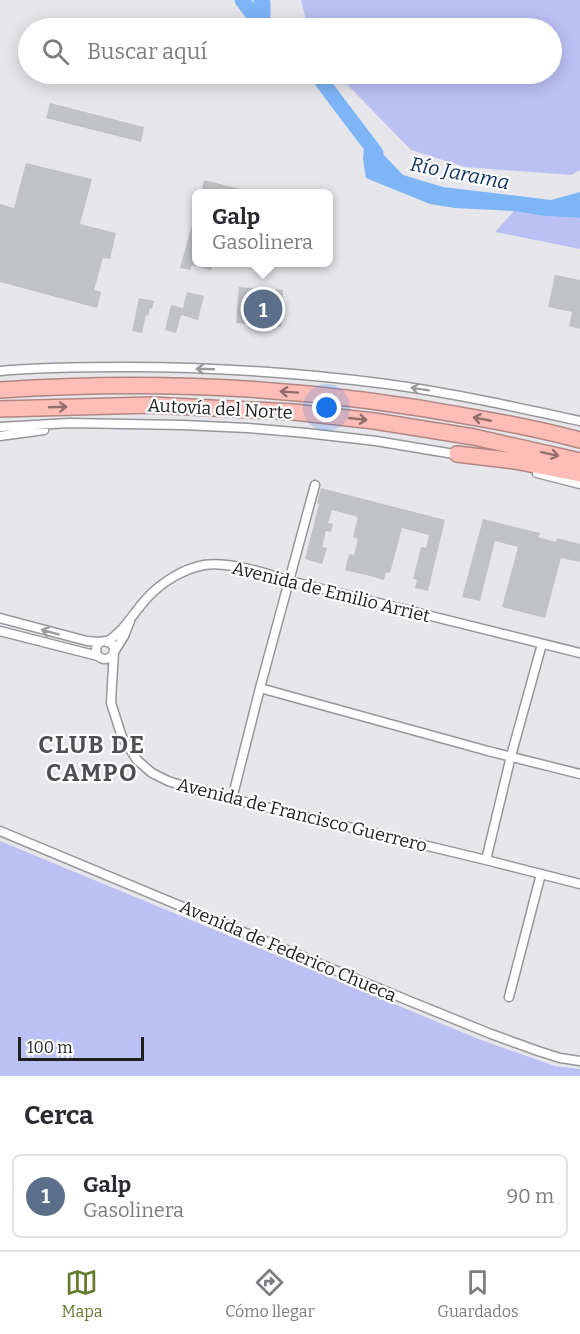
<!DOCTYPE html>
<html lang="es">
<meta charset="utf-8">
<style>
body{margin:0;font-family:Bitter,serif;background:#f2f2f3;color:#2b2b33}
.scale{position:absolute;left:18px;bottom:15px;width:126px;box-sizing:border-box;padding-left:6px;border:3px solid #1f1f20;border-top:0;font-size:16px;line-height:21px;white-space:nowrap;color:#1f1f20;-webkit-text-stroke:4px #fff;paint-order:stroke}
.you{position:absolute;left:327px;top:408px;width:21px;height:21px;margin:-15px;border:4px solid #fff;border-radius:50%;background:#1a73e8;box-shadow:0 0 0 9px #1a73e833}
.badge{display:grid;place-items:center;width:39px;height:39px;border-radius:50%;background:#627b2d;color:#fff;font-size:20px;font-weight:700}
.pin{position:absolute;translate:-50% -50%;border:3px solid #fff;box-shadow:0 2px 6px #0006}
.popup{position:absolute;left:192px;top:189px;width:141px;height:78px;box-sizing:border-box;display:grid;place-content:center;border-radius:9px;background:#fff;filter:drop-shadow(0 2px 4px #0005);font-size:20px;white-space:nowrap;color:#7c7c81}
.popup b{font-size:22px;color:#2b2b33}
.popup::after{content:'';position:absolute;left:50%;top:100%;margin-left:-12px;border:12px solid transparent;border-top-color:#fff}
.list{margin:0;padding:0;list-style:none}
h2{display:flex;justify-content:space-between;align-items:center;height:78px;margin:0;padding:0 24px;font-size:26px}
h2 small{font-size:20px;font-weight:400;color:#7c7c81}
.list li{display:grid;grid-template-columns:39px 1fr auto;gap:18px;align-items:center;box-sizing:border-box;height:84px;margin:0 12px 12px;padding:0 12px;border:2px solid #e1e1e2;border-radius:9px}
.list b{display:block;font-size:22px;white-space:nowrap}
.list p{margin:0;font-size:20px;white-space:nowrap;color:#7c7c81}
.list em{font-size:20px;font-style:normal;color:#7c7c81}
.icon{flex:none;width:33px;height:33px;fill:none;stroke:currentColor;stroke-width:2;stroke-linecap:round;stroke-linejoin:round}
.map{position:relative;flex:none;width:580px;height:1076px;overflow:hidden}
.search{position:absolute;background:#fff;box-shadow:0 3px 15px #0003;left:18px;right:18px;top:18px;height:66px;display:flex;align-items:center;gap:15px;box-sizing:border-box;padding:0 21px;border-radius:33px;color:#7c7c81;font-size:22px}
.sheet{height:174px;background:#fff}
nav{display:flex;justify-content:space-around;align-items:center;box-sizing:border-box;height:84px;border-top:2px solid #e1e1e2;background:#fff;font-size:16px;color:#7c7c81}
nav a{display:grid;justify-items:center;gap:3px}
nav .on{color:#627b2d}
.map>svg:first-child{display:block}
</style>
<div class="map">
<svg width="580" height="1076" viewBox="0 0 580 1076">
<rect width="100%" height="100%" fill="#e6e6eb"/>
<!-- green -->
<path fill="#bcc1f4" d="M301 0H580V170L571 175 465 167 411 150 337 74H552V28H308Z
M514 211 544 216 580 218V249L495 232Z
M0 841 481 1040 555 1066 580 1069V1076H0Z"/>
<!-- water -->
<path fill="#7db5f7" d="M365 138 372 139 379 150 403 175 443 187 551 200 580 192V218L544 216 514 211 455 208 430 204 366 178 363 159Z"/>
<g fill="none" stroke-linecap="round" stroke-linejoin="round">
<!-- river -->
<path stroke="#7db5f7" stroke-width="15" d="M242 0 263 28
M261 0 263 3V28
M317 74 329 91 376 153"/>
</g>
<!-- building -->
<path fill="#c1c2c6" d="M50 103 144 127 141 142 46 118Z
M26 163 92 179 80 224 116 233 110 259 103 258 94 290 101 292 97 308 0 282V204L14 208Z
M204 180 247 191 246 194H201Z
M195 214H197V262H213L211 270 192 265 190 270 180 268Z
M555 275 580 280V329L569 326 572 312 548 307Z
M239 287 283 290 281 327 236 323Z
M187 292 204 296 198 320 181 315 176 333 165 330 171 305 183 308Z
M139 298 154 301 152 309 150 308 148 316 146 315 142 333 132 331Z
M321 488 445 520 428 591 415 588 417 580 413 579 421 547 426 548 429 535 402 528 390 573 386 572 384 580 370 576 345 570 349 554 354 555 358 539 353 537 358 517 332 510 328 523 333 524 331 532 326 531 322 547 327 548 322 564 305 559 319 504 317 503Z
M483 519 540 533 538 537 556 542 557 538 580 544V562L561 558 545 618 502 607 518 547 495 541 480 601 462 597Z"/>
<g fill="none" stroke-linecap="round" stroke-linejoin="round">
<defs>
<path id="street" d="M0 371C42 367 85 367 128 367 214 367 301 373 387 384 452 393 516 407 580 421
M0 427 69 423 183 425 248 428 306 433 376 441 460 455
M0 436 44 430
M537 473 580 484
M0 618 87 641 101 642
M130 621 124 636 114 652 112 684 111 703 122 737 137 760 152 773 168 781 203 792 486 860 580 884
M0 631 98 656
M96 650a9 9 0 1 1 18 0a9 9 0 1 1-18 0Z
M107 642C127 628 132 614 148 597 162 582 183 569 204 565 228 561 266 573 290 581L580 653
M260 688 488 751 580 774
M232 799 260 688 315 485
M0 831 407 1000 491 1034 538 1051 560 1058 580 1061
M486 860 511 756 542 644
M509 997 541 874"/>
<path id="highway" d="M0 390C159 379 320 388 477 418 512 424 546 431 580 440
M0 409 151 405 294 412 374 421 474 437 580 461
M457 454 515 461 580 474"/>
</defs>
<!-- street casing -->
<use href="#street" stroke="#96969b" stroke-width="11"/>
<!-- highway casing -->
<use href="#highway" stroke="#b18682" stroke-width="18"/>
<!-- street -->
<use href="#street" stroke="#fff" stroke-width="8"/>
<!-- highway -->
<use href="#highway" stroke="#ffbdb7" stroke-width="15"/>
</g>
<!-- one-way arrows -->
<defs><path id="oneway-shaft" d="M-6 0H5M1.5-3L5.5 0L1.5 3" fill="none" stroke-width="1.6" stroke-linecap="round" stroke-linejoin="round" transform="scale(1.5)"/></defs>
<g stroke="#9a9a9b">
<use href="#oneway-shaft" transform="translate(205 369) rotate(-178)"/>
<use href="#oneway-shaft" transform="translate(420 389) rotate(-171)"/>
<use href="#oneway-shaft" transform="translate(50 632) rotate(-165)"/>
</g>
<g stroke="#8f6e6c">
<use href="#oneway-shaft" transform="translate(289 392) rotate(-176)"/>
<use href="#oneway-shaft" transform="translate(58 407) rotate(-2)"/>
<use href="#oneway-shaft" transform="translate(358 419) rotate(6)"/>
<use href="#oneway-shaft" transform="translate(482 419) rotate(-169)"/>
<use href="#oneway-shaft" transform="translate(550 454) rotate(12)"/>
</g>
<g text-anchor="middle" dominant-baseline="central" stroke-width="4.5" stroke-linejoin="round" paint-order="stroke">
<!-- street labels -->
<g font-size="18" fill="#1f1f20" stroke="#fff">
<text transform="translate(220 409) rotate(3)">Autovía del Norte</text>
<text transform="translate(331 592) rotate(14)">Avenida de Emilio Arriet</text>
<text transform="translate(302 815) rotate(14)">Avenida de Francisco Guerrero</text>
<text transform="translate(288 951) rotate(23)">Avenida de Federico Chueca</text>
</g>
<!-- water labels -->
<g font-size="20" font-style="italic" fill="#0c335d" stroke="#fff">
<text transform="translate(460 173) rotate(11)">Río Jarama</text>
</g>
<!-- district labels -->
<g font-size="24" font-weight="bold" letter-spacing="1.5" fill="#4e4f53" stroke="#fff">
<text x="92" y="745">CLUB DE<tspan x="92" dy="28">CAMPO</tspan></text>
</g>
</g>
</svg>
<div class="scale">100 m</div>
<div class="you"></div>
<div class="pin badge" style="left:263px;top:309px;background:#5c6f8a">1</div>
<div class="popup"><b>Galp</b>Gasolinera</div>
<div class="search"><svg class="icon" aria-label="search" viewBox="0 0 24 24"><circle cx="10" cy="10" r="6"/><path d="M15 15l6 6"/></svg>Buscar aquí</div>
</div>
<section class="sheet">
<h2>Cerca<small></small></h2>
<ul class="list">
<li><span class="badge" style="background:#5c6f8a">1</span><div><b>Galp</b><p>Gasolinera</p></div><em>90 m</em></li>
</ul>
</section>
<nav>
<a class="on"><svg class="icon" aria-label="map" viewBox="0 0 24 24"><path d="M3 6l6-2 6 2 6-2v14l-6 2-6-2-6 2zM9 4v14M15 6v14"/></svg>Mapa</a>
<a><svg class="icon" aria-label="directions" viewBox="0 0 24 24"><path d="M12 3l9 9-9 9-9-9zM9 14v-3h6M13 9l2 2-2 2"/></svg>Cómo llegar</a>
<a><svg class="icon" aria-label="saved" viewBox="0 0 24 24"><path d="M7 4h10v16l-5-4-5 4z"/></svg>Guardados</a>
</nav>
